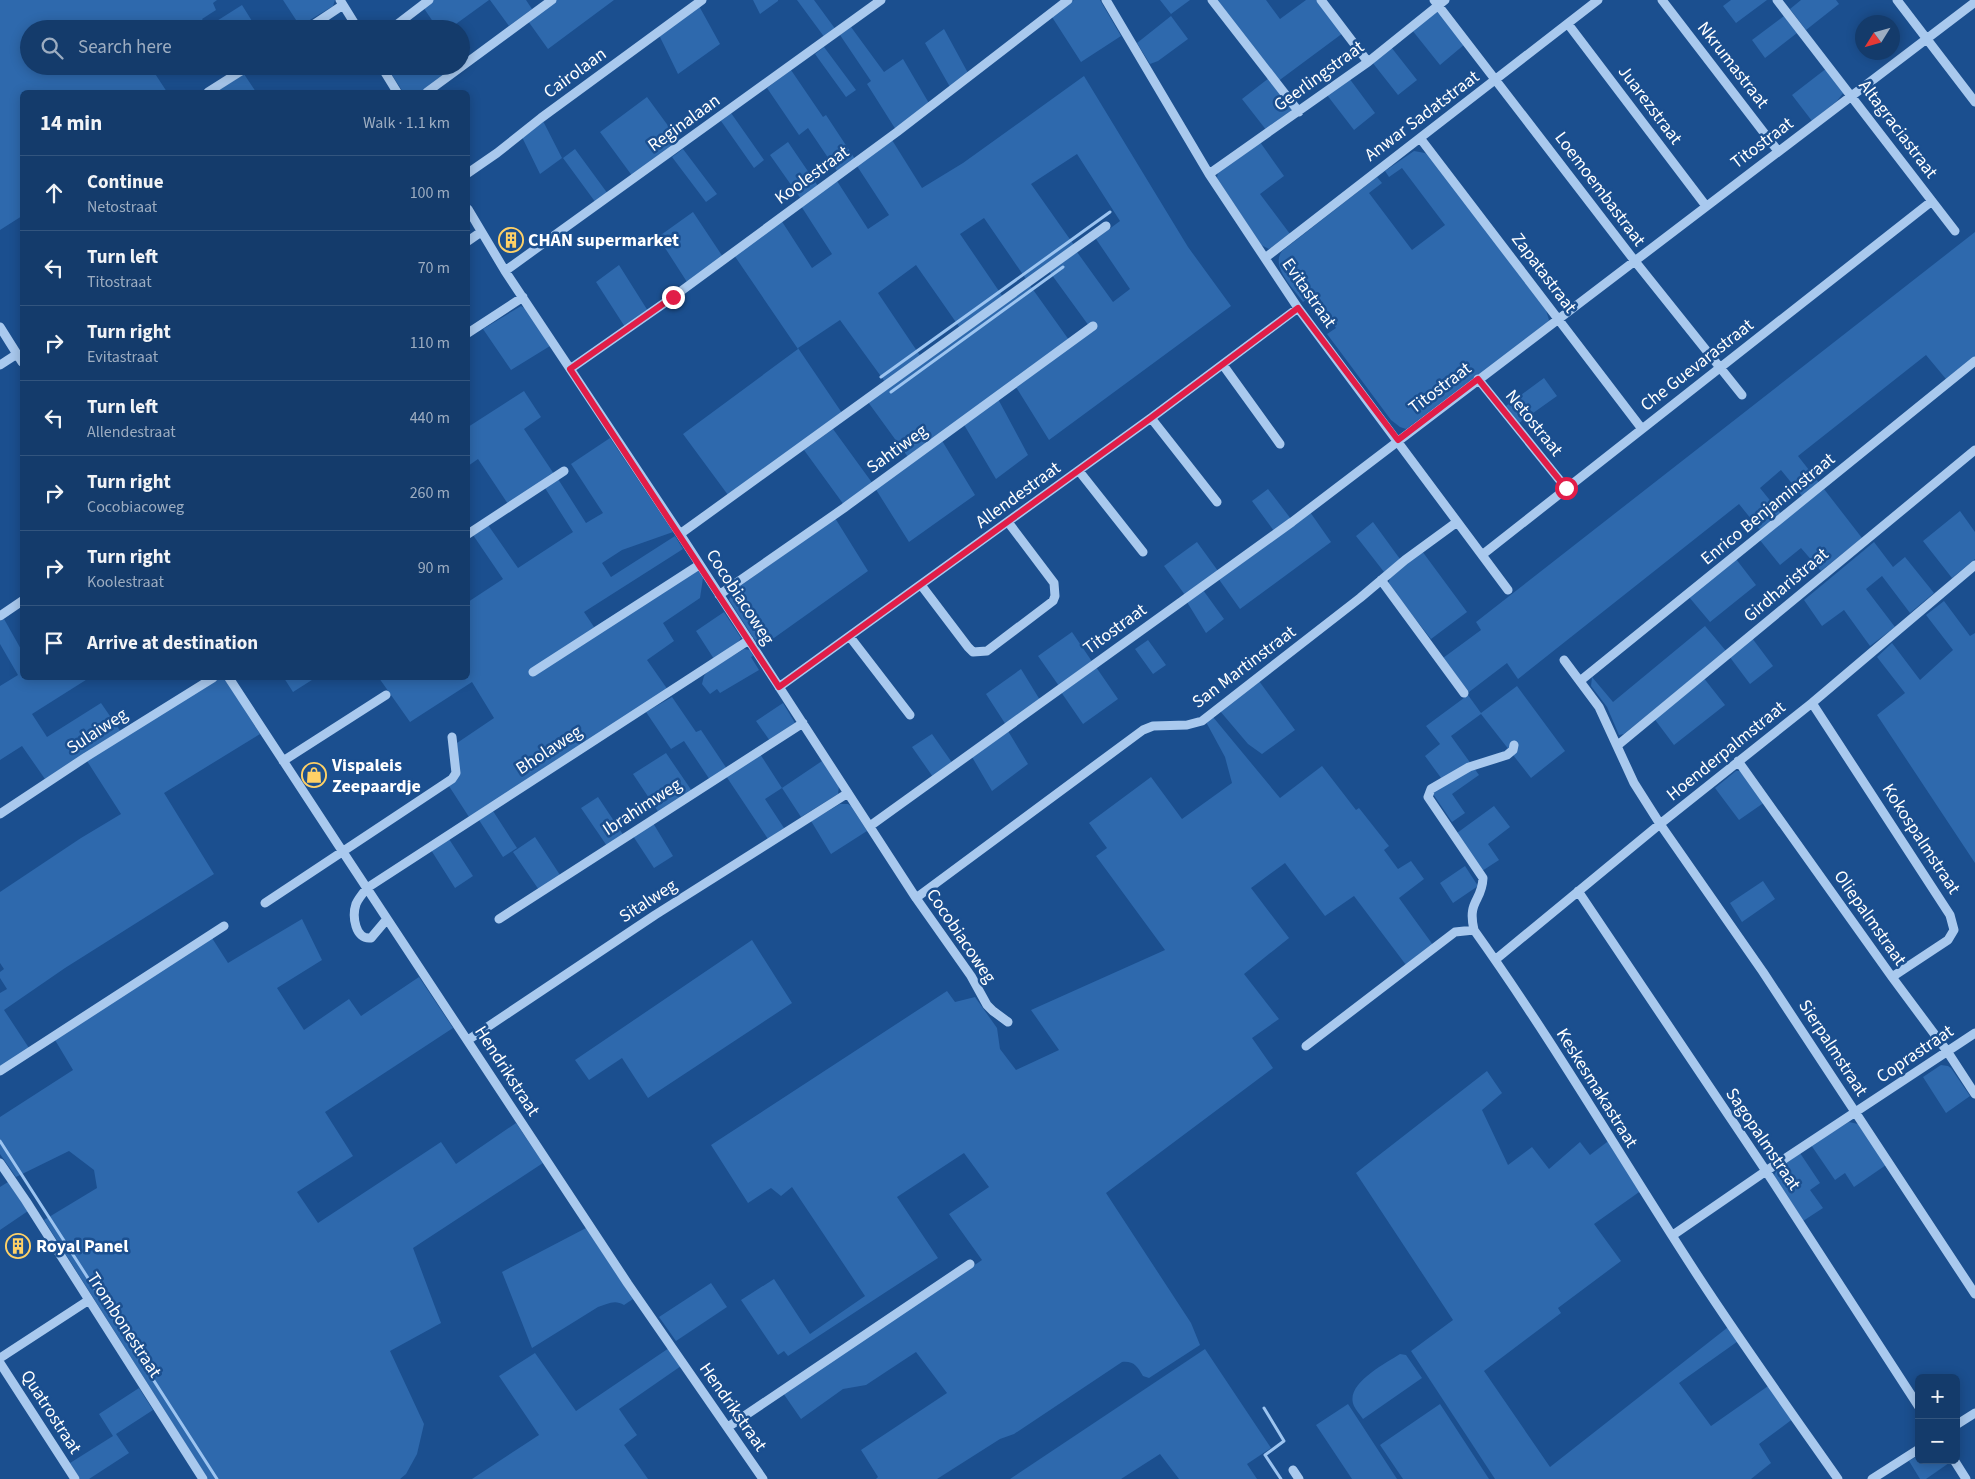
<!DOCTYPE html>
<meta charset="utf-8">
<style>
body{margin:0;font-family:"Source Sans 3",sans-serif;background:#214673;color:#f1f3f6}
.controls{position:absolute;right:15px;bottom:15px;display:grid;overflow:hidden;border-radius:8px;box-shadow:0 2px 12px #0003}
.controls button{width:45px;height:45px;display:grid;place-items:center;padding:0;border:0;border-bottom:1px solid #33557e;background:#143b6b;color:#f1f3f6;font:25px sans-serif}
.compass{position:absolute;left:1855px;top:15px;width:45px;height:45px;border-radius:50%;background:#143b6b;box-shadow:0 2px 12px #0003;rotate:233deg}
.stop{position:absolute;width:15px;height:15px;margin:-11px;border:4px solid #e11d48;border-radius:50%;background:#fff}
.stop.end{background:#e11d48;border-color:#fff;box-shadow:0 1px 5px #0008}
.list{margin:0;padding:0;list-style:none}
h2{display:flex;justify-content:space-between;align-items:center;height:65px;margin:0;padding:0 20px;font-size:21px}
h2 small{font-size:16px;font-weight:400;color:#9dadc1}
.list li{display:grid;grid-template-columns:32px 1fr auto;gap:15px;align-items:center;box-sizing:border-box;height:75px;padding:0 20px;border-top:1px solid #33557e}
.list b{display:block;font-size:19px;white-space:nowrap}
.list p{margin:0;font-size:16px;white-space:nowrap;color:#9dadc1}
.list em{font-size:16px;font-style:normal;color:#9dadc1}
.icon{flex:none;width:28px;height:28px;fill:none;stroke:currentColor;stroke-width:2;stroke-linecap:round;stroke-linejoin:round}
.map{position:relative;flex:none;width:1975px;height:1479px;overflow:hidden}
.search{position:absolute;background:#143b6b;box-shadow:0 2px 12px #0003;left:20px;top:20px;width:450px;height:55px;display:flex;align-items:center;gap:12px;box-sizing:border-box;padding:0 18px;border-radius:28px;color:#9dadc1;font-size:19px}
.panel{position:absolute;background:#143b6b;box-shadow:0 2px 12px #0003;left:20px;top:90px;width:450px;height:590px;border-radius:8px}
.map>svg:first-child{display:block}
</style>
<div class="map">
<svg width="1975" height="1479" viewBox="0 0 1975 1479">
<rect width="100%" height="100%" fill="#1b4f8f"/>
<!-- green -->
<path fill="#2e69ad" d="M0 0H217L213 3 216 10 202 19 207 27 205 29H29V66H150L167 92H22V216L0 230Z
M283 0H335L333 6 300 26Z
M433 0H489L449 29H438L423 7Z
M490 0H526L532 9 509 26Z
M556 0H614L548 49 528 21Z
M753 0H778V1L760 14Z
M797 0H814L836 30 825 38Z
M1074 0H1100L1121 36 1081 62 1052 17Z
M1160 0H1190L1171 14Z
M1216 0H1266L1280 19 1306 0H1318L1343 33 1277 82Z
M1731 0H1767L1736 23 1723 6Z
M1801 0H1836L1839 4 1806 30 1790 9Z
M242 5 257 29H215L212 24Z
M699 6 720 44 678 74 659 35Z
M1436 12H1440L1465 44 1440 65 1412 30Z
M1171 16 1188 39 1158 61 1150 64 1137 43Z
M1784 16 1797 33 1765 58 1752 40Z
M851 27 884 72 903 59 930 105 896 130 867 84 871 81 840 35Z
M944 29 968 73 950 87 925 43Z
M824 47 856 90 846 97 815 54Z
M1391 47 1417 80 1398 95 1372 62Z
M404 66H457L422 92H403L392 75Z
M1827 68 1844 92 1837 101 1812 121 1792 95Z
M791 70 823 117 826 115 855 159 837 171 808 128 799 135 767 88Z
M244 74 256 92H215Z
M1084 76 1188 247 1231 306 1049 440 1016 387 1089 326 1049 271 1077 252 1113 302 1130 289 1096 239 1120 221 1077 154 1031 184 1074 245 1026 279 984 218 960 234 1003 297 960 328 916 265 878 293 921 357 885 382 840 320 798 348 842 413 728 495 683 434 798 349 734 255 781 220 812 268 832 254 801 206 837 181 868 229 889 215 857 166 892 140 922 188 963 163Z
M1269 78 1292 109V112L1267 131 1242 99Z
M1349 78 1375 113 1354 130 1327 95Z
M647 97 680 142 633 177 600 132Z
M731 113 764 160 754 168 721 121Z
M543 121 562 158 540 174 522 137Z
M788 142 818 186 801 199 770 155Z
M1260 142 1284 176 1260 194 1290 234 1269 249 1261 245 1217 178 1218 172Z
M575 149 608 194 596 203 563 158Z
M683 149 717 194 706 202 672 157Z
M1414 151 1425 153 1430 157 1546 310 1549 320 1547 325 1406 429 1400 427 1391 420 1336 346 1327 334 1336 328 1312 295 1303 302C1294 289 1270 267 1282 251L1377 177 1382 183 1369 193 1412 250 1445 225 1402 168 1389 177 1385 171Z
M693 212 723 257 687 282 658 237Z
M1975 232V357L1946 379 1926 355 1798 456 1820 484 1803 497 1781 470 1760 488 1781 514 1760 530 1739 504 1518 679 1507 663 1469 692 1443 658 1481 630 1476 622Z
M619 265 648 311 625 327 596 282Z
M1029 284 1069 340 908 457 868 402Z
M521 306 526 309 550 346 511 370 483 329Z
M1544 378 1557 396 1519 423 1506 406Z
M524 391 541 417 524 429 554 474 508 504 478 459 468 466V427Z
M998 399 1028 455 996 479 963 423Z
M833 429 873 484 844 505 804 450Z
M610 438 673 532 622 550 602 563 611 577 675 536 683 549 584 612 594 627 689 569 696 567 703 578 700 598 663 623 674 641 647 660 668 690 469 817 447 783 458 776 457 743 494 718 472 682 410 722 379 678H468V602L503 579 473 535 488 525 518 568 573 532 545 488 558 479 586 523 603 513 571 464Z
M941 439 975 495 909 542 875 488Z
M1268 489 1291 519 1274 531 1252 501Z
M1824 489 1862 538 1821 571 1801 548 1780 565 1759 539Z
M1960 511 1975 532V559L1952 578 1923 541Z
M1310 512 1331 542 1240 609 1218 578Z
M835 518 868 571 760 648 729 600 732 592Z
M1373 522 1400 559 1384 572 1356 536Z
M1197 542 1218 571 1185 595 1164 566Z
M1874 542 1893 567 1905 557 1934 593 1910 613 1882 576 1866 589 1895 627 1870 646 1844 610 1822 626 1804 600Z
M1422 551 1467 612 1431 639 1388 584 1390 578Z
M1736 559 1756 585 1710 622 1689 597Z
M1203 590 1224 619 1206 633 1187 602Z
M1944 601 1970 636 1975 633V863L1877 715 1905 693 1877 657 1892 643 1920 680 1953 650 1926 615Z
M724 612 741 638 738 642 714 659 696 631Z
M4 619 22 651V678H89L32 714 47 737 101 703 121 732 45 779 22 746 0 760V686L18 675 0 644V621Z
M1705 626 1726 651 1624 734 1619 735 1607 707 1591 686 1592 677 1613 702Z
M1072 632 1093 663 1059 686 1038 656Z
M1752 638 1773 666 1750 684 1729 656Z
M1148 640 1166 665 1153 674 1135 649Z
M744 649 750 650 753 656 751 657 759 670 720 693 717 689 710 694 702 684 704 676 708 671Z
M1096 667 1118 699 1083 724 1061 692Z
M1021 669 1040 700 1006 725 986 694Z
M1703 677 1725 705 1674 745 1653 717Z
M218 678 225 679 260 734 164 793 214 874 65 968 4 1010 29 1048 0 1067V993L7 989 0 978V972L4 969 0 963V892L81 838 121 814 87 761Z
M284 678H315L293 692Z
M1259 681 1295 730 1262 754 1248 744 1220 711Z
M1517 686 1565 751 1531 778 1481 714 1451 736 1479 775 1452 794 1465 813 1452 822 1431 791 1444 782 1425 756 1440 744 1426 726 1468 695 1481 713Z
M672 697 696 732 701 730 727 769 710 780 684 741 671 749 646 712Z
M783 703 795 723 770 741 756 721Z
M1213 717 1280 798 1322 766 1356 810 1359 808 1389 846 1384 850 1398 869 1411 861 1424 879 1399 898 1433 945 1406 965 1354 896 1325 916 1285 863 1251 888 1289 938 1244 974 1279 1019 1252 1038 1273 1068 1106 1193 1191 1323 1200 1345 1149 1378 1143 1376C1137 1366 1134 1361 1122 1362L1014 1434 1000 1439 937 1479H876L878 1477 861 1450 947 1393 916 1352 866 1385 843 1389 801 1419 783 1393 982 1260 949 1214 989 1187 964 1153 897 1197 938 1258 788 1356 784 1351 778 1355 741 1300 774 1279 810 1334 865 1296 792 1187 781 1196 771 1188 748 1203 711 1145 947 991 955 1002 975 997 997 1028 1000 1049 1016 1070 1059 1050 1031 1010 1165 950 1096 856 1107 848 1089 823 1151 777 1182 819 1232 783 1225 757 1206 722Z
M1008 731 1028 764 992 791 972 757Z
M932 734 953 764 933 777 912 747Z
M666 753 692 791 659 813 633 774Z
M760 754 782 788 822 761 839 786 838 794 801 817 782 788 765 799 784 828 768 839 726 776Z
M1736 771H1740L1765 802 1739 820 1715 788Z
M598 797 624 836 607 846 581 808Z
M840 804H848L851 806 867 831 831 854 811 821Z
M1494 806 1510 827 1488 844 1499 860 1482 871 1457 833Z
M493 811 517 848 503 857 479 820Z
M653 823 673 856 654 868 633 836Z
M535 837 560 875 539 890 513 852Z
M449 839 473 876 455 888 431 850Z
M1465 866 1478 886 1453 903 1440 883Z
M1763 881 1775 899 1742 922 1730 903Z
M302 919 322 960 277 988 304 1030 349 999 361 1016 419 977 453 1028 325 1112 353 1156 297 1192 318 1223 441 1142 456 1164 516 1123 543 1163 413 1248 441 1323 390 1351 424 1424 417 1454 406 1474 400 1479H208L44 1220 97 1188 94 1170 69 1151 16 1177 0 1154V1117L73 1070 55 1040 212 938 228 963Z
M752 940 792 1003 648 1098 622 1058 589 1080 575 1060Z
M1941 1065 1948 1066 1951 1068 1970 1096 1946 1113 1923 1077Z
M1487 1071 1502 1093 1482 1110 1508 1165 1532 1147 1549 1169 1580 1142 1590 1155 1611 1139 1642 1190 1594 1224 1621 1261 1558 1308 1561 1313 1484 1371 1550 1467 1732 1324 1741 1339 1679 1383 1711 1426 1771 1384 1794 1418 1759 1444 1771 1463 1751 1479H1495L1411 1351 1453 1320 1356 1173Z
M1849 1122 1858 1124 1886 1165 1854 1187 1845 1173 1835 1180 1811 1145Z
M1800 1153 1820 1183 1810 1190 1823 1208 1803 1221 1774 1175 1778 1168Z
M8 1182 28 1211 0 1230V1187Z
M586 1228 633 1299 624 1305C615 1299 607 1304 598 1307L532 1348 502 1272Z
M711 1283 727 1307 676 1341 659 1317Z
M669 1348 681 1366 619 1409 637 1435 624 1445 648 1479H472L539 1435 499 1376 535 1353 576 1411Z
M1205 1349 1271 1448 1247 1464 1257 1479H1179L1160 1454 1121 1479H1010Z
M1400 1354 1406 1355 1422 1378 1363 1419C1360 1415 1356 1410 1354 1406 1344 1384 1385 1364 1400 1354Z
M139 1388 153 1410 116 1434 129 1453 89 1479H80L70 1463 113 1436 99 1414Z
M1348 1404 1397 1479H1352L1316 1425Z
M1440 1404 1489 1479H1403L1380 1445Z
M1919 1455V1460H1947L1949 1463 1926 1479H1920L1909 1461Z"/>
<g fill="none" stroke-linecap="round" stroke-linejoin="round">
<!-- stream -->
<path stroke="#9cc4f0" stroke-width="3" d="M881 377 1110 212
M891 392 1063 267
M0 1141 217 1479
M1264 1408 1284 1441 1265 1455 1281 1479"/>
<!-- minor -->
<path stroke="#a9c9ee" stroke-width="9" d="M340 0 358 29
M1106 0 1209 174 1298 308 1508 590
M1212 0 1299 112
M1321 0 1368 62
M1434 0 1634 260 1742 395
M1662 0 1778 151
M1777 0 1955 231
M1897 0 1975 102
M1568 24 1706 206
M307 29 343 5
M391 29 429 0
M381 66 397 92
M208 92 249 66
M427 92 552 0
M1420 138 1642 429
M468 173 497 153 541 118 702 0
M1209 174 1368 62 1445 0
M468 209 505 271 680 534 916 898 971 976 987 1005 993 1011 1008 1022
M468 241 481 232
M1265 258 1598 0
M505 271 881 0
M0 327 22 362
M468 333 523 297
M0 365 17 354
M1223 365 1280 444
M570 369 673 297 897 132 1068 0
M1478 379 1566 488
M1151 418 1217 502
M1079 471 1143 552
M468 534 564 471
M680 534 1106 226
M1482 555 1932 201
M1381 580 1464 693
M921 585 968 647 973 652 987 651 1053 601 1055 596 1054 583 1008 522
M719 595 844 508 1093 326
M0 616 22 601
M850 637 910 715
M1564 660 1599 707 1634 783 1660 824 1763 972 1975 1294
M533 672 699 565
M229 678 339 846 628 1284 763 1479
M1580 681 1975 361
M779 687 1151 418 1298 308
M1812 703 1950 915 1954 930 1948 940 1892 977
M1514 745 1513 750 1507 755 1469 767 1431 789 1428 797 1483 878C1482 902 1467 900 1474 930 1554 1042 1623 1161 1698 1276 1743 1345 1791 1412 1838 1479
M1618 745 1975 450
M283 761 386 695
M1738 761 1892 977 1947 1051 1975 1094
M0 814 86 757 213 678
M870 826 1292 522 1975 2
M1578 891 1766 1171 1919 1407
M916 898 1143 730 1153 726 1187 725 1202 721 1360 598 1405 560 1457 522
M265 903 452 779 456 773 452 737
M387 919 371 938C355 940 352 916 356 904 358 899 363 893 367 888L749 640
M499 919 803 723
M1495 960 1660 824 1812 703 1975 565
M468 1040 655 915 848 793
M1306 1046 1455 932 1474 930
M0 1071 224 926
M0 1163 26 1201 203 1479
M1673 1235 1766 1171 1975 1033
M0 1358 89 1300
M0 1363 75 1479
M1956 1425 1975 1413
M728 1427 970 1264
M1954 1460 1966 1479
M1293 1470 1299 1479
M1872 1479 1919 1449"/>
</g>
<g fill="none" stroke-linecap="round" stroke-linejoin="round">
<!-- route -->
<path stroke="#e11d48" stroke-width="6" d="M673 297 570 369 779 687 1151 418 1298 308 1398 440 1478 379 1566 488"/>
</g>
<!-- icons -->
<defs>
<symbol id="building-ring" viewBox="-11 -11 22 22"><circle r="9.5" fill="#1b4f8f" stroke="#ffd166" stroke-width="1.5"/><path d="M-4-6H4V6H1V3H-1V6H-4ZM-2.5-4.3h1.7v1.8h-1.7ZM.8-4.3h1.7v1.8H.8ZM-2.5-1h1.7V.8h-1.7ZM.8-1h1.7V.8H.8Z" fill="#ffd166"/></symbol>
<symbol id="shop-ring" viewBox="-11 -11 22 22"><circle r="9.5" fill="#1b4f8f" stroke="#ffd166" stroke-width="1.5"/><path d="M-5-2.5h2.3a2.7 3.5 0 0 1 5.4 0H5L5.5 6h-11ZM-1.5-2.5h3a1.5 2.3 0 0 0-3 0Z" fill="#ffd166"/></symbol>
</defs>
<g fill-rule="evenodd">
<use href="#building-ring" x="497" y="226" width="28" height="28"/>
<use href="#shop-ring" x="300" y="761" width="28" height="28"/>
<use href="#building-ring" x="4" y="1232" width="28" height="28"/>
</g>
<g text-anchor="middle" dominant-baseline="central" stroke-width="5" stroke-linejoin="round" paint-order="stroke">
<!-- street labels -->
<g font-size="18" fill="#fff" stroke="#1b4f8f">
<text transform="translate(1733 65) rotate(52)">Nkrumastraat</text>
<text transform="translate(575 73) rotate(-36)">Cairolaan</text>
<text transform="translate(1319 76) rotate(-36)">Geerlingstraat</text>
<text transform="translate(1650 105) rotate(53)">Juarezstraat</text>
<text transform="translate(1422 116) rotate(-37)">Anwar Sadatstraat</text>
<text transform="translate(684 123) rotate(-36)">Reginalaan</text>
<text transform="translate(1898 129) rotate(53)">Altagraciastraat</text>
<text transform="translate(1762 143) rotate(-37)">Titostraat</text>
<text transform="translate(812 175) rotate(-36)">Koolestraat</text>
<text transform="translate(1600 189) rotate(53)">Loemoembastraat</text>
<text transform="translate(1544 273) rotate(53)">Zapatastraat</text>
<text transform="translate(1309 293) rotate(55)">Evitastraat</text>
<text transform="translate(1697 365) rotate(-38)">Che Guevarastraat</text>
<text transform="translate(1440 388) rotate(-37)">Titostraat</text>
<text transform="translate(1534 423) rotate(51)">Netostraat</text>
<text transform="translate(897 449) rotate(-36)">Sahtiweg</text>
<text transform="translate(1018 495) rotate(-36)">Allendestraat</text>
<text transform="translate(1768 509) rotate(-39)">Enrico Benjaminstraat</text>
<text transform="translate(1786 585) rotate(-40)">Girdharistraat</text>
<text transform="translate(740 597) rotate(57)">Cocobiacoweg</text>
<text transform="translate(1115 629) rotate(-36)">Titostraat</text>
<text transform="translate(1244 667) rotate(-37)">San Martinstraat</text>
<text transform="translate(97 731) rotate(-33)">Sulaiweg</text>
<text transform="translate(549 750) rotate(-33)">Bholaweg</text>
<text transform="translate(1726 751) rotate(-39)">Hoenderpalmstraat</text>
<text transform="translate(642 807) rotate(-33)">Ibrahimweg</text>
<text transform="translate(1921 839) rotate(57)">Kokospalmstraat</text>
<text transform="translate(648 901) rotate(-33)">Sitalweg</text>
<text transform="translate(1870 918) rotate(55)">Oliepalmstraat</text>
<text transform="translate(961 936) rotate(56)">Cocobiacoweg</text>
<text transform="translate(1833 1048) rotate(57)">Sierpalmstraat</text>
<text transform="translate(1915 1054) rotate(-34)">Coprastraat</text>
<text transform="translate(507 1071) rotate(57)">Hendrikstraat</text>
<text transform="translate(1597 1088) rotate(58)">Keskesmakastraat</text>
<text transform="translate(1763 1139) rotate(56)">Sagopalmstraat</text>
<text transform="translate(124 1325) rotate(57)">Trombonestraat</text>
<text transform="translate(733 1407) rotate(55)">Hendrikstraat</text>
<text transform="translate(51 1412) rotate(57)">Quatrostraat</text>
</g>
<!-- poi labels -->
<g font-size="18" font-weight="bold" fill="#fff" stroke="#1b4f8f" text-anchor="start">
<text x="528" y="240">CHAN supermarket</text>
<text x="332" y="765">Vispaleis<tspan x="332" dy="21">Zeepaardje</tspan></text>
<text x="36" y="1246">Royal Panel</text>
</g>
</g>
</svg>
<div class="controls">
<button>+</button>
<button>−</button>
</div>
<svg class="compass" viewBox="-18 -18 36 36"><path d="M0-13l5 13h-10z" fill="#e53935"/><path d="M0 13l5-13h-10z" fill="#9dadc1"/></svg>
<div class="stop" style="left:1566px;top:488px"></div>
<div class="stop end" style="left:673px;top:297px"></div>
<div class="search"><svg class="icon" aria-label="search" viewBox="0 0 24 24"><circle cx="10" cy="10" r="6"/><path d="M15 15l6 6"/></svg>Search here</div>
<section class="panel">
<h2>14 min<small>Walk · 1.1 km</small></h2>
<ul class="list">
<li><svg class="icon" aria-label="ahead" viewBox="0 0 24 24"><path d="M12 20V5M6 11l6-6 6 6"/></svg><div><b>Continue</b><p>Netostraat</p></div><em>100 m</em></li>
<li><svg class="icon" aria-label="left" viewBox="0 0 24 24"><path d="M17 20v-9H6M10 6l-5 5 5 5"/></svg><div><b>Turn left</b><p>Titostraat</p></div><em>70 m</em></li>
<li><svg class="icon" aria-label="right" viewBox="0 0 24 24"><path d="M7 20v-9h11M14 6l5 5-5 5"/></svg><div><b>Turn right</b><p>Evitastraat</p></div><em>110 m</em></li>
<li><svg class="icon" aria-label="left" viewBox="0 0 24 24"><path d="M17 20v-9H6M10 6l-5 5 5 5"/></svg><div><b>Turn left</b><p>Allendestraat</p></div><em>440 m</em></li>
<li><svg class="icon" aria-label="right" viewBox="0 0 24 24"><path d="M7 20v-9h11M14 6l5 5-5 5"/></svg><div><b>Turn right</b><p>Cocobiacoweg</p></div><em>260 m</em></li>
<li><svg class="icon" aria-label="right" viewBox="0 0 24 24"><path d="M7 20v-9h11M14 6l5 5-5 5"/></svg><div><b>Turn right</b><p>Koolestraat</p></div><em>90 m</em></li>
<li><svg class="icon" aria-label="arrive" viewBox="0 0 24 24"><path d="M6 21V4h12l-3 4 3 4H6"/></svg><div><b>Arrive at destination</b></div></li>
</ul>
</section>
</div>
